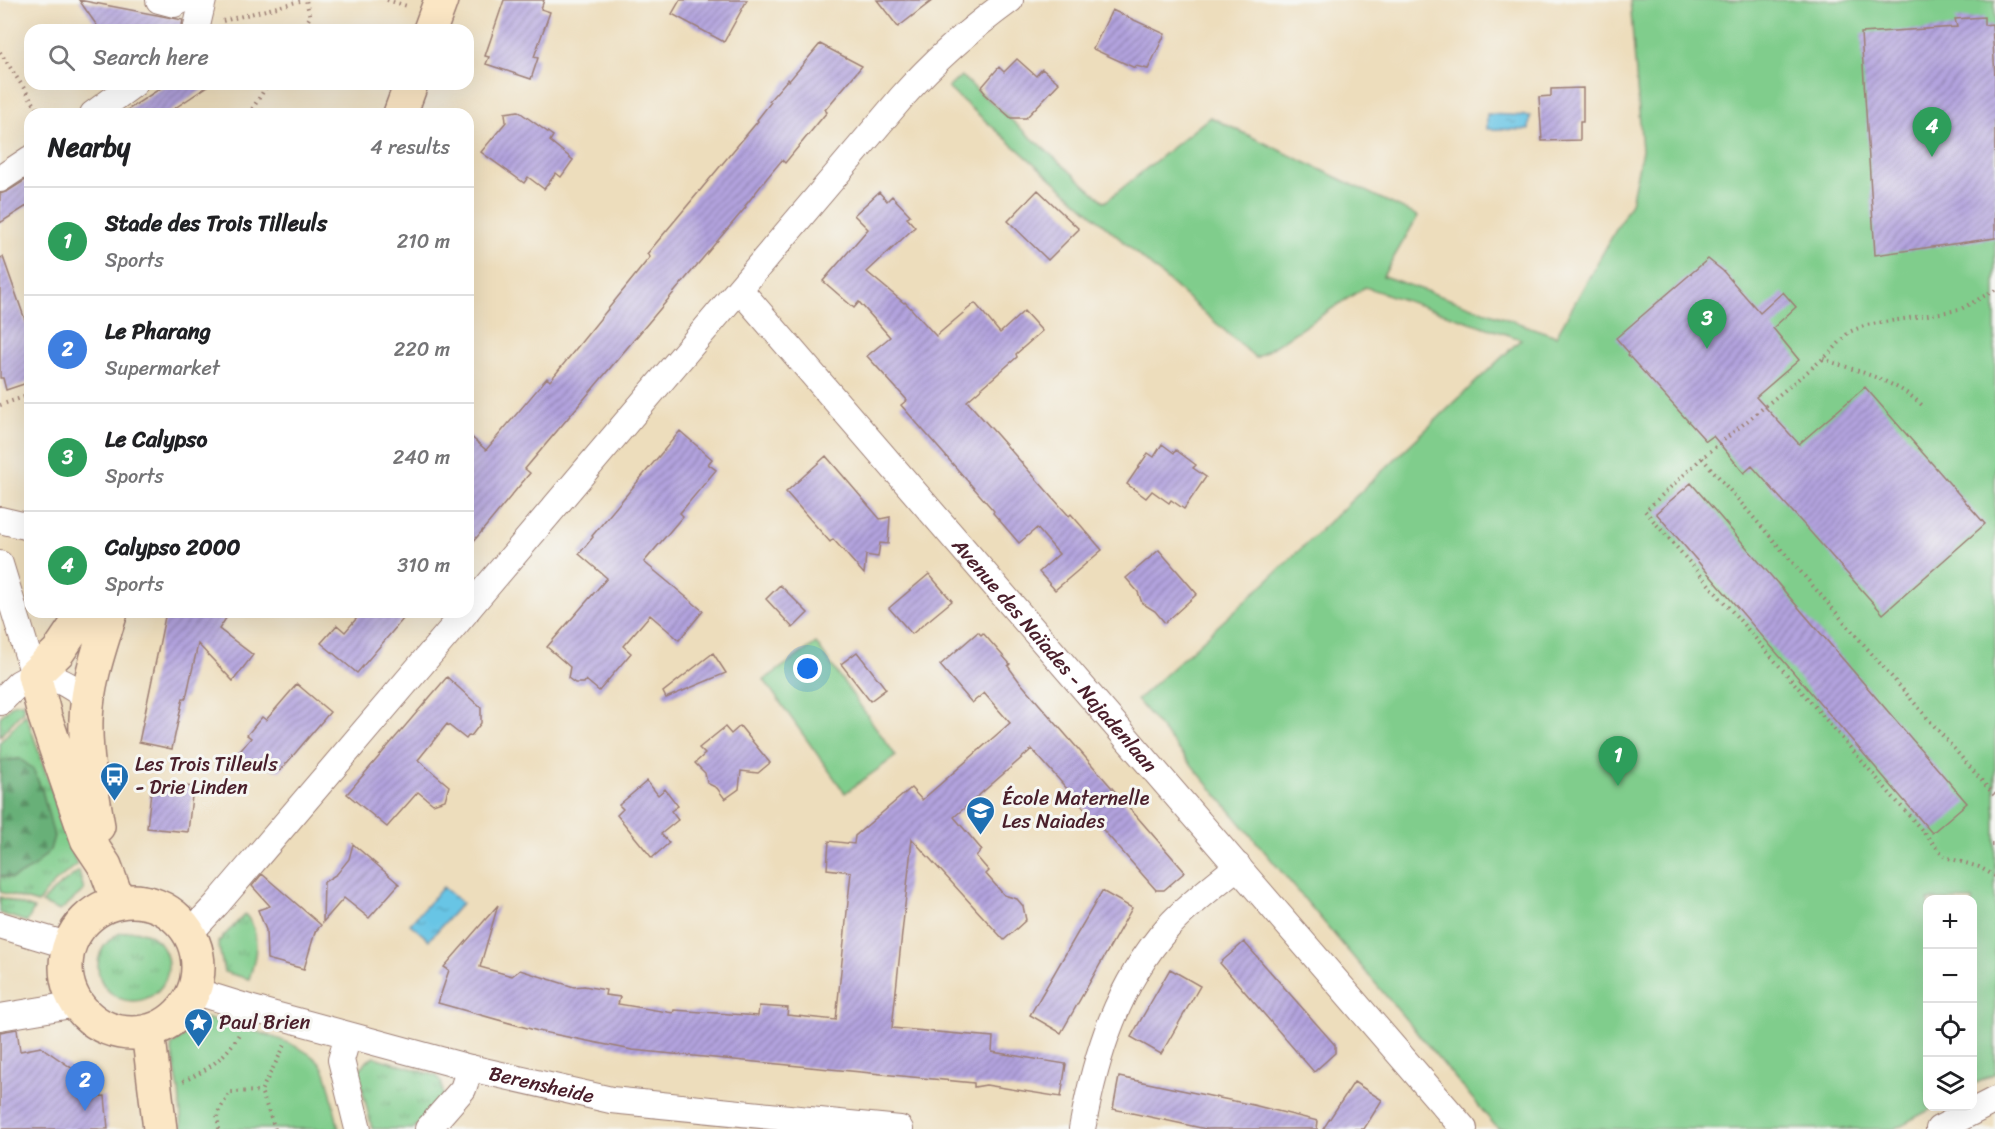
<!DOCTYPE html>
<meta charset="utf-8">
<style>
body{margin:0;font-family:Sriracha,sans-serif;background:#f6f6f6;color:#202124}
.controls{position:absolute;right:18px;bottom:18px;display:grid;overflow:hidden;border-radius:12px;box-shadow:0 6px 24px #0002}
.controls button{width:54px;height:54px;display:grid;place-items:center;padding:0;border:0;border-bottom:2px solid #e0e0e0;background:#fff;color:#202124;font:30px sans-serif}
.you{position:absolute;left:808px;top:669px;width:21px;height:21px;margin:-15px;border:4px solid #fff;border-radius:50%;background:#1a73e8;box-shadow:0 0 0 9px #1a73e833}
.badge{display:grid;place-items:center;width:39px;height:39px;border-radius:50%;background:#1a73e8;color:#fff;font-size:20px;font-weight:700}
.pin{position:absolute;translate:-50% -50px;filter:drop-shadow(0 2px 3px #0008)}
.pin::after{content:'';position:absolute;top:32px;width:21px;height:18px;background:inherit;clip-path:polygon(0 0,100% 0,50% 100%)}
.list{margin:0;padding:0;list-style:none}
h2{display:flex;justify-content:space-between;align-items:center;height:78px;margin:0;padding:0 24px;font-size:26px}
h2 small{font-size:20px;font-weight:400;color:#757577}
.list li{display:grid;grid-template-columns:39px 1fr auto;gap:18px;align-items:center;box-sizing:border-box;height:108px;padding:0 24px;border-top:2px solid #e0e0e0}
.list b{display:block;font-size:22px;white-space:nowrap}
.list p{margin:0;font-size:20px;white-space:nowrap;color:#757577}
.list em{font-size:20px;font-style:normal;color:#757577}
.icon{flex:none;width:33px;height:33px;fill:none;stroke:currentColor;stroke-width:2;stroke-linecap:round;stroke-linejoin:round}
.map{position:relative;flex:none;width:1995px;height:1129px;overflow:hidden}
.search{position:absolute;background:#fff;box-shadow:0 6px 24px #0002;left:24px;top:24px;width:450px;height:66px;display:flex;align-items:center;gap:15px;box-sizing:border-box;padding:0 21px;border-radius:18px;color:#757577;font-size:22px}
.panel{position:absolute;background:#fff;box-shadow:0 6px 24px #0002;left:24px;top:108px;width:450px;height:510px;border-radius:18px}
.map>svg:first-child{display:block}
</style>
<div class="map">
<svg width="1995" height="1129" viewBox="0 0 1995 1129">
<defs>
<pattern id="grass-tufts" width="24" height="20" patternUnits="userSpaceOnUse" patternTransform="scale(1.5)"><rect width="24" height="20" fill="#80cd8c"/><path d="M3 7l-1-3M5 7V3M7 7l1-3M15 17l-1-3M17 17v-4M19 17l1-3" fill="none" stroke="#6ba673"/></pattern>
<pattern id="forest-firs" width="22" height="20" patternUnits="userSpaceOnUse" patternTransform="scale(1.5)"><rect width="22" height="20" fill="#68b078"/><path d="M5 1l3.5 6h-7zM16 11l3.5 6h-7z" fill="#588f63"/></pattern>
<pattern id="water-ripples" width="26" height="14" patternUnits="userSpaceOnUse" patternTransform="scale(1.5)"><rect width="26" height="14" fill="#67c5e5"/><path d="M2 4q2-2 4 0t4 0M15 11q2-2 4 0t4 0" fill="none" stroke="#579fba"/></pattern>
<pattern id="building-hatch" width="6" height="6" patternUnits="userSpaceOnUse" patternTransform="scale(1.5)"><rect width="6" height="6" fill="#b2a3de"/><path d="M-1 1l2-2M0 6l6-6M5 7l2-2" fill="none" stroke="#9384b4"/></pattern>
</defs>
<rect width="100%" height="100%" fill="#f6f6f2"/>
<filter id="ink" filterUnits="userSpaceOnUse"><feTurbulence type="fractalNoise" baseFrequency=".0167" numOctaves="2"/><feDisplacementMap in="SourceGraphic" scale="12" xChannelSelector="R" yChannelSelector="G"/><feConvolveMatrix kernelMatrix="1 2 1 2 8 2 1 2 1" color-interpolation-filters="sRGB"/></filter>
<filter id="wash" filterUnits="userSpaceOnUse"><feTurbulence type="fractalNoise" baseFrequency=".008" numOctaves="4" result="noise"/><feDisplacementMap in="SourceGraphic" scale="24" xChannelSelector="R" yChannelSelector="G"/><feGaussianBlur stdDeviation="1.35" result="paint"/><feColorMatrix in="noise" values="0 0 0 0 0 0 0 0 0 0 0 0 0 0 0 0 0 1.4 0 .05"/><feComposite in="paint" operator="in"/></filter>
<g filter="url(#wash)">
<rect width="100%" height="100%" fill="#edddbc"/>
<!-- grass -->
<path fill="url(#grass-tufts)" stroke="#65765c" stroke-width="1.5" d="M18 703H23V711L0 736V717L13 704Z
M26 714 77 865C61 876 48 887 38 903L0 892V876L13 878 20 759 0 761V742Z
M79 871 84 890 60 911 42 903 54 890Z
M0 897 34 909 27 922 0 913Z
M245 914C262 932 256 958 249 979L224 972 218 942Z
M98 966a35 35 0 1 1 70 0a35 35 0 1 1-70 0Z
M374 1057 437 1076 442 1084 443 1098 413 1129H372L358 1072 365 1062Z"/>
<!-- forest -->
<path fill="url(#forest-firs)" stroke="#596852" stroke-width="1.5" d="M20 759 33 769 42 790 54 836 50 850 33 868 13 878 0 876V761Z"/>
<!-- park -->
<path fill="#80cd8c" stroke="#65765c" stroke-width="1.5" d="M1630 0H1995V1073L1973 1085 1972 900H1928V1106L1935 1107 1894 1129H1498L1137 700 1266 582 1521 339 1365 287 1256 358 948 88 961 76 1105 202 1210 117 1418 216 1383 276 1556 336 1631 203 1642 150Z
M816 643 896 756 845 793 764 680Z
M205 1018C234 1026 311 1041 324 1070 331 1086 334 1111 339 1129H182L179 1090 171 1046Z"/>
<!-- water -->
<path fill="url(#water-ripples)" stroke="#587288" stroke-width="1.5" d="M1487 114 1530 116 1529 130 1487 129Z
M443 887 462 903 429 940 410 924Z"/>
<g id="blocks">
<!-- building -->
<path fill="url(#building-hatch)" d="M79 0 183 20 181 30H100Z
M504 0H544L541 9 550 12 534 57 538 58 531 79 486 64 489 57 485 56Z
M680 0H747L724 42 672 14Z
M877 0H933L898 27Z
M1112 10 1165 34 1148 69 1136 66 1135 68 1093 49Z
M1984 17V25L1992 24 1995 77V238L1875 255 1861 33 1957 27 1955 19Z
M820 44 862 66 825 110 827 112 785 163 782 160 767 178 745 206 746 207 525 469 530 473 468 548V434L486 450 547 378 550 381 650 257 647 254 758 121 757 120 771 102 769 101 788 79 789 81Z
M1017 59 1036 76 1042 69 1059 83 1026 118H1011L984 94 985 93 981 88 999 67 1004 72Z
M167 84H211L166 114H121Z
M1583 88V122H1580V140L1542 141 1539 97 1551 96V89Z
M518 111 553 136 550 141 573 160 561 177 556 173 544 189 528 177 524 183 481 152 506 122 505 113Z
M30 177V204L0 223V194L8 191Z
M1038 190 1079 229 1048 260 1008 221Z
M879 192 887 201 892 196 910 215 907 218 915 227 867 272 904 303 905 302 936 336 975 303 1000 333 1024 311 1042 331 1016 354 1017 357 967 401 1069 516 1071 514 1102 550 1055 590 1039 572 1059 554 1037 528 1019 543 993 513 994 511 901 405 907 400 867 356 890 337 859 302 854 308 823 281 868 229 854 215Z
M3 257 30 334V382L6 390 3 378H0V258Z
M1708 259 1723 271 1760 313 1783 292 1796 307 1773 328 1799 360 1756 397 1799 444 1865 387 1985 524 1883 614 1752 466 1744 473 1713 436 1706 441 1628 355 1629 353 1616 338Z
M680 431 712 459 708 464 716 470 680 513 683 516 644 562 703 611 679 640 650 615 623 646 631 653 599 691 586 680 584 683H575L568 678 570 667 547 647 607 578 579 554 593 537 592 536Z
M1162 444 1174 453 1176 450 1196 465 1193 468 1206 477 1184 509 1171 500 1169 503 1152 491 1146 498 1127 484 1148 453 1154 457Z
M826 456 880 519 890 517 888 544 880 543 878 557 866 555 864 574 833 539 830 542 786 492Z
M1691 483 1967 803 1932 833 1656 513Z
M1159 550 1197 594 1165 623 1155 611 1142 603 1138 592 1126 578Z
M929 574 952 601 912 634 889 608Z
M780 585 808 613 793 628 766 599Z
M166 612H230L219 629 253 655 233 681 198 644 186 698H183L172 749 139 742Z
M362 612H409L357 673 321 643 337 625 345 632Z
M978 632 981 635 983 633 1010 664 1008 666 1019 681 1185 872 1164 890H1156L1032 749 954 817 982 850 976 856 989 871 986 874 1004 895 1017 899 1023 906 1026 920 1004 940 912 839 892 1028 993 1037 992 1052 1066 1064 1061 1097 986 1085 974 1087V1083L632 1050 538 1031 438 1003 449 970 444 967 498 905 480 967 512 976 520 970 574 987 584 986 606 990 605 995 620 997 618 1004 673 1013 674 1010 758 1016 759 1006 788 1008 787 1015 836 1020 851 872 827 869 829 841 854 844 855 836 911 788 922 800 1010 723 984 693 972 703 940 665Z
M857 652 886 689 870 701 841 664Z
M713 653 726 673 666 698 663 692Z
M447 677 481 708V723L471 736 469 735 466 739 447 724 418 760 449 786 445 800 433 804 418 792 387 827 347 794Z
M297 684 330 712 280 771 232 761 251 738 247 735 262 717 266 720Z
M740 726 770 763 758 773 741 771 739 789 725 799 717 788 707 783 705 773 695 763 705 754 699 748 725 727 731 734Z
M647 781 658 795 665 789 678 806 671 811 678 820 661 834 669 843 652 858 617 815 623 809 619 805Z
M152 782 193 787 188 832 147 828Z
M353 844 399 884 369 918 344 898 323 922 324 882 337 874 349 859Z
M262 874 321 925 315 932 304 969 267 959 266 930 258 910 270 906 252 886Z
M1102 891 1132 908 1061 1033 1030 1015Z
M1244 942 1335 1045V1053L1314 1072 1220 963Z
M1170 969 1200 986 1161 1054 1131 1037Z
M17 1029 20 1051 41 1047 86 1078V1098L105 1096 108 1129H0V1032Z
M1119 1077 1253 1105 1318 1121 1317 1129H1206L1113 1109Z
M1354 1082 1382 1100 1364 1129H1323Z"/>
</g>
</g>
<g filter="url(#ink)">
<use href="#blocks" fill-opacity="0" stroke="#9c7e74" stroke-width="1.5"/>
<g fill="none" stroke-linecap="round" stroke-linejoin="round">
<defs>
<g id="street">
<path d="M159 0 174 4 182 0"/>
<path d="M196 30 203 0"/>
<path d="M93 114 134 84"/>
<path d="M0 179 30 159"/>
<path id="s1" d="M740 290 1464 1129"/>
<path d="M0 520 30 527"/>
<path d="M0 564 34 675"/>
<path d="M468 609 902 97C935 60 970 29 1010 0"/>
<path d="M34 675C58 677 69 685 89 699"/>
<path d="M0 702 19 683 34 675"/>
<path d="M0 925 70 946"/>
<path d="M190 933 217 904 466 612"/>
<path id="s2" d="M194 991 249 1008 470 1068 611 1100 900 1129"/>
<path d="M0 1017 77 1004"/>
<path d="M348 1036 341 1060 358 1129"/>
<path d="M428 1129 463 1089 470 1068"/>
<path d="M1082 1129C1096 1054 1117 985 1169 926 1188 905 1216 884 1238 866"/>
<path d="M1939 1129 1995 1100"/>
</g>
<path id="secondary" d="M430 30 441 0
M400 114 411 84
M85 612 58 652 34 675 45 717 87 839 105 866 118 901
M98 826C92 792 85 755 86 720 87 683 100 647 111 612
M66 967a66 66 0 1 1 132 0a66 66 0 1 1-132 0Z
M148 1031 160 1129"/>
</defs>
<!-- street casing -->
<use href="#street" stroke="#9c7e74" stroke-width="28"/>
<!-- secondary casing -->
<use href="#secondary" stroke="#9c7e74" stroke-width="36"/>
<!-- path -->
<path stroke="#9c7e74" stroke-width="4" stroke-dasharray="1.5 4.5" stroke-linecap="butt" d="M387 0 407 6
M223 21 304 0
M302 30 310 17 306 0
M0 52 41 114
M249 114 268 84
M1995 290 1959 310 1866 325 1849 332 1830 353 1702 458 1995 796
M1823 359C1857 371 1895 380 1922 405
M0 405 30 395
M1702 458 1645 511 1945 857 1979 867 1995 876
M1991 845H1995
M183 1081C207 1071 228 1056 240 1032
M219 1129 217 1114 230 1092 261 1091
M275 1129 261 1091 286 1043"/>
<!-- street -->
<use href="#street" stroke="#fff" stroke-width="26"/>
<!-- secondary -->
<use href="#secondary" stroke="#fbe6c4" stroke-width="33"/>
</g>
</g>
<!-- icons -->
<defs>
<symbol id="bus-pin" viewBox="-11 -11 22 30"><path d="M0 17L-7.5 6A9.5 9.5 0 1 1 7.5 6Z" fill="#1f6fb2" stroke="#f6f6f2"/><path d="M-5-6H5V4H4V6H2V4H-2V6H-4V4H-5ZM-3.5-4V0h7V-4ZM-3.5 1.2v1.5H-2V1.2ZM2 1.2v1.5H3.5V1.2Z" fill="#fff"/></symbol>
<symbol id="school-pin" viewBox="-11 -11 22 30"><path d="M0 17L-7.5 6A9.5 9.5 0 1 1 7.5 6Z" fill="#1f6fb2" stroke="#f6f6f2"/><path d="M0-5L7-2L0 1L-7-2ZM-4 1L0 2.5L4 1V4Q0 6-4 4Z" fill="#fff"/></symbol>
<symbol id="sight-pin" viewBox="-11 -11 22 30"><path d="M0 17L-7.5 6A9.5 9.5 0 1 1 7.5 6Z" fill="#1f6fb2" stroke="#f6f6f2"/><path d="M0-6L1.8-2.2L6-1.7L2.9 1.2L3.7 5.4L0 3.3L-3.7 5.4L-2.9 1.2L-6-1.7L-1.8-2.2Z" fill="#fff"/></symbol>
</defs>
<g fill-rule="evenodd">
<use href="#bus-pin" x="98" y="760" width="33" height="45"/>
<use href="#school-pin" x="964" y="794" width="33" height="45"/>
<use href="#sight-pin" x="182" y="1006" width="33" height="45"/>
</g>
<g text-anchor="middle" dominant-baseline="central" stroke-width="6" stroke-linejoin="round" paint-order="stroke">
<!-- street labels -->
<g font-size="20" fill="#4a1f2b" stroke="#f6f6f2">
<text stroke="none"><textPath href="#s1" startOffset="482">Avenue des Naïades - Najadenlaan</textPath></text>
<text stroke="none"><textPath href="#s2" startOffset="360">Berensheide</textPath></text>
</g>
<!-- poi labels -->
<g font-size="20" fill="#4a1f2b" stroke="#f6f6f2" text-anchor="start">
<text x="135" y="764">Les Trois Tilleuls<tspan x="135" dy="23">- Drie Linden</tspan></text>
<text x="1002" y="798">École Maternelle<tspan x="1002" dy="23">Les Naiades</tspan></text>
<text x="219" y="1022">Paul Brien</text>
</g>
</g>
</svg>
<div class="controls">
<button>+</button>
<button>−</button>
<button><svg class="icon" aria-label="locate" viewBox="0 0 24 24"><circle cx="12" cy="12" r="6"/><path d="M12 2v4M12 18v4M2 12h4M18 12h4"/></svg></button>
<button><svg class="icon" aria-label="layers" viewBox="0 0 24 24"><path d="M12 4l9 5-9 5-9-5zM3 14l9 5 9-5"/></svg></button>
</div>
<div class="you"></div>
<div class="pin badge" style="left:1618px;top:786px;background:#2e9e5b">1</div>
<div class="pin badge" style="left:85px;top:1111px;background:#3f7fe0">2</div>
<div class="pin badge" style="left:1707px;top:349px;background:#2e9e5b">3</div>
<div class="pin badge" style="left:1932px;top:157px;background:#2e9e5b">4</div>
<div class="search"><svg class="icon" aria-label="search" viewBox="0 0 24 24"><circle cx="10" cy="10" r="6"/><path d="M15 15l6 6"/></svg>Search here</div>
<section class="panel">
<h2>Nearby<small>4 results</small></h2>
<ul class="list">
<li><span class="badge" style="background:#2e9e5b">1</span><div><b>Stade des Trois Tilleuls</b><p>Sports</p></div><em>210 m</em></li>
<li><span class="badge" style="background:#3f7fe0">2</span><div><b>Le Pharang</b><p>Supermarket</p></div><em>220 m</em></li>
<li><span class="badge" style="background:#2e9e5b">3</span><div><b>Le Calypso</b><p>Sports</p></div><em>240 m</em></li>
<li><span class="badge" style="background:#2e9e5b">4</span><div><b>Calypso 2000</b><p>Sports</p></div><em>310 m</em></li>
</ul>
</section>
</div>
